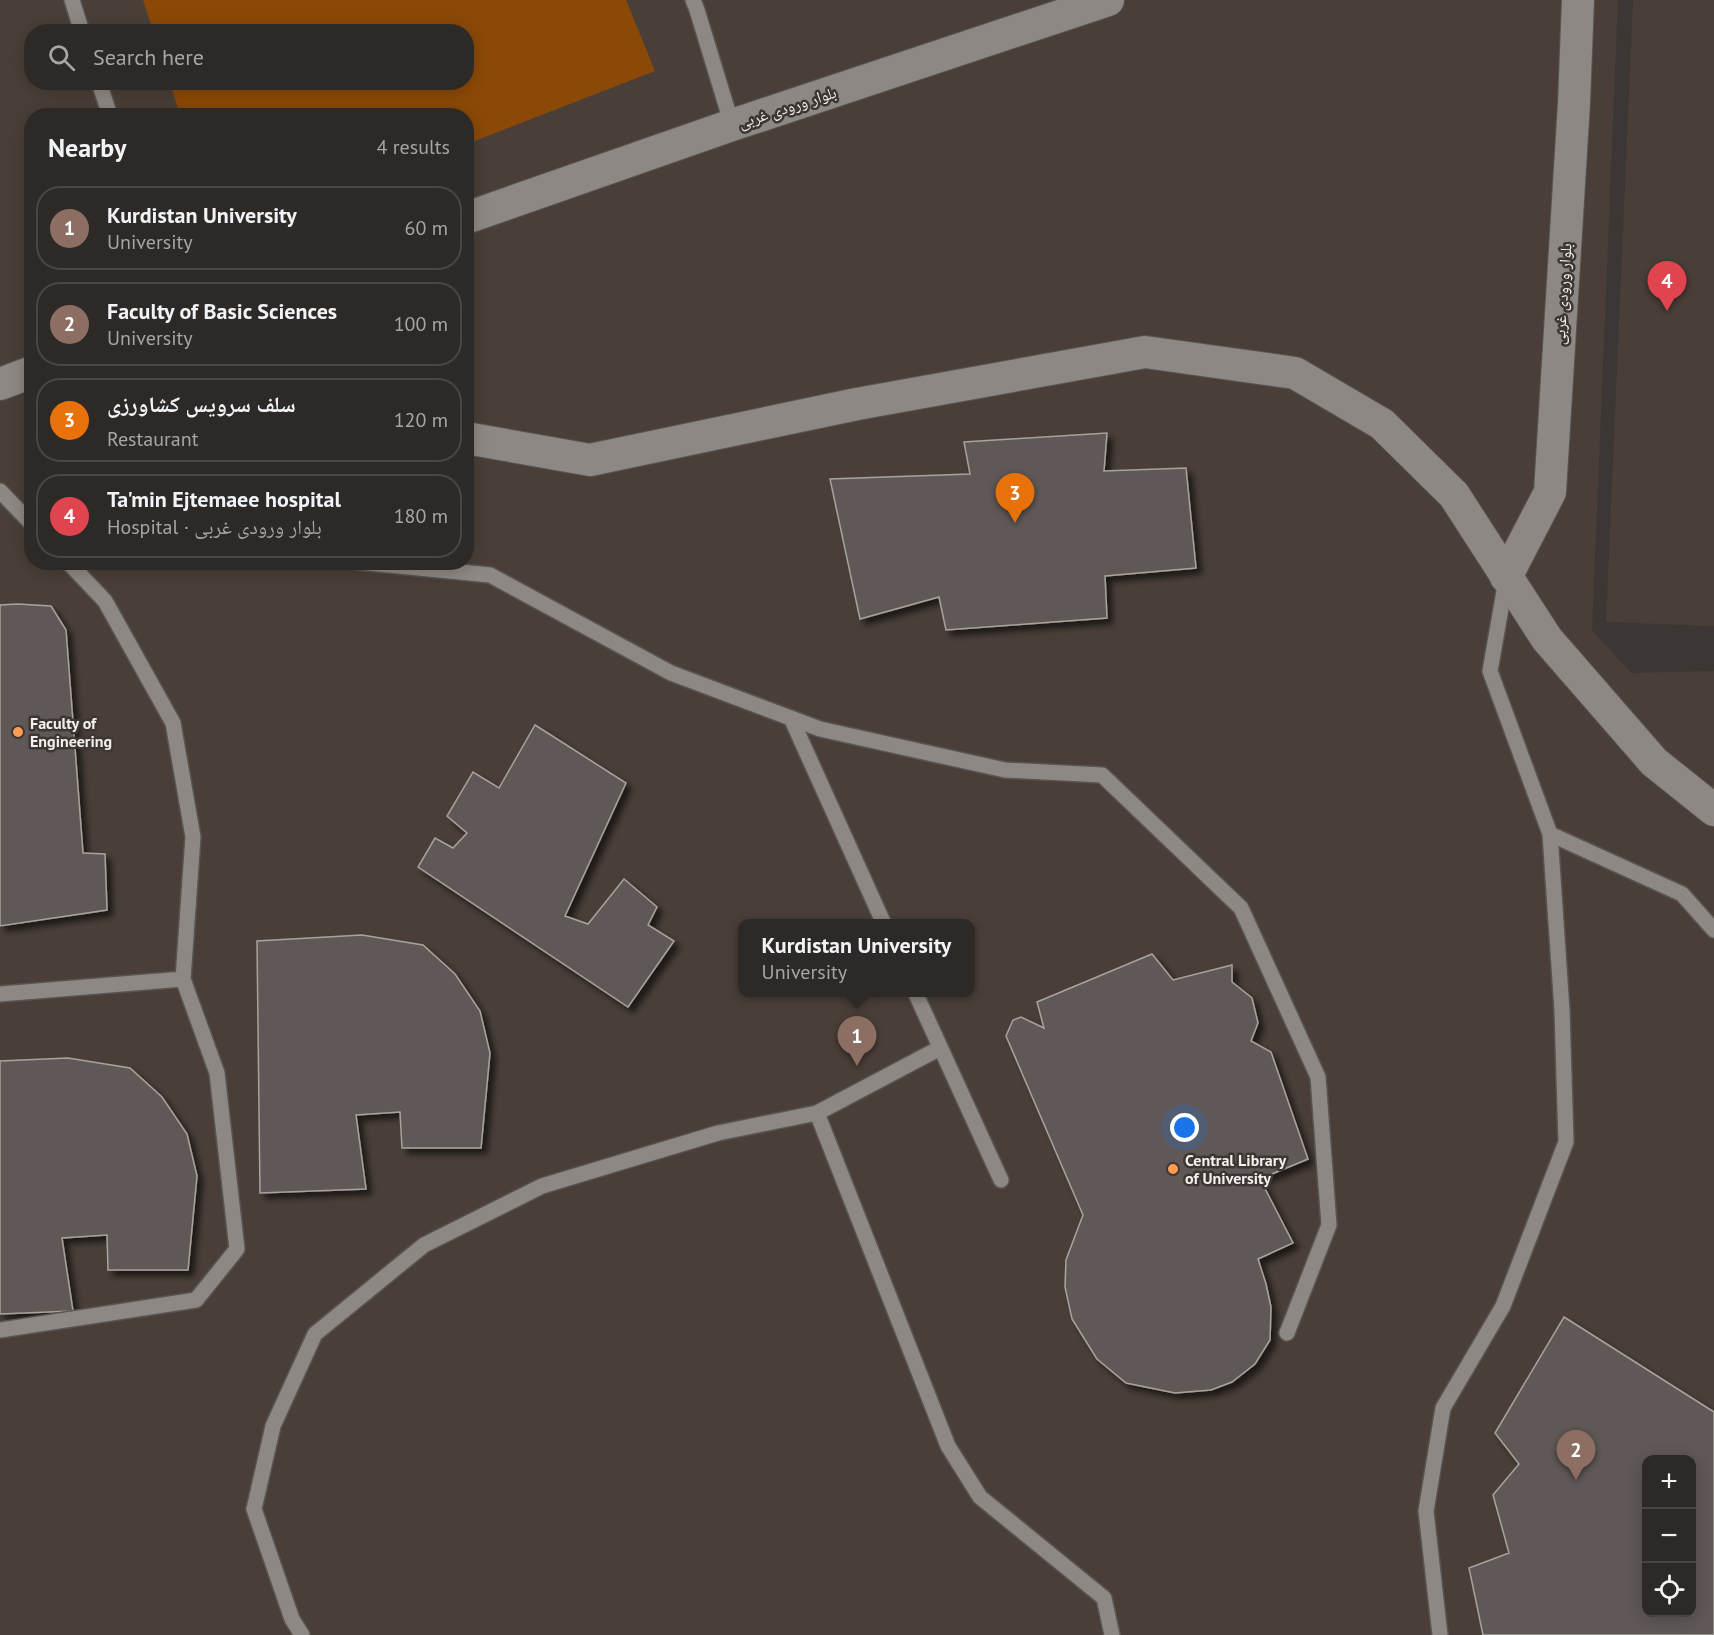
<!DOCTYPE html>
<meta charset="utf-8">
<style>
body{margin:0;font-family:"PT Sans","Noto Naskh Arabic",sans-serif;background:#35312f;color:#f1f3f6}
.controls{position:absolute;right:18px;bottom:18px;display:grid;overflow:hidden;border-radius:12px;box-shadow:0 3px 15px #0003}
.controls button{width:54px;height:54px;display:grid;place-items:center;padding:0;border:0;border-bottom:2px solid #484544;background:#2d2927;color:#f1f3f6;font:30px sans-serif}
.you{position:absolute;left:1185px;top:1128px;width:21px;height:21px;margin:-15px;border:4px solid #fff;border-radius:50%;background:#1a73e8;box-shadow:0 0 0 9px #1a73e833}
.badge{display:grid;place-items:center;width:39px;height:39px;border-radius:50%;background:#d6ab8b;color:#fff;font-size:20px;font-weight:700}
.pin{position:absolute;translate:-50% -50px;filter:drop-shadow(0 2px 3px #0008)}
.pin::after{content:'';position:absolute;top:32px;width:21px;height:18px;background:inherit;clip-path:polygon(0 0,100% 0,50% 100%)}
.popup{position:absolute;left:738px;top:919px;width:237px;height:78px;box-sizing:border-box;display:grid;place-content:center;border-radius:12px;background:#2d2927;filter:drop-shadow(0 2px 4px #0005);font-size:20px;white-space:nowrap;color:#a7a6a7}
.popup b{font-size:22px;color:#f1f3f6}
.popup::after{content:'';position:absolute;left:50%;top:100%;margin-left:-12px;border:12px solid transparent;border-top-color:#2d2927}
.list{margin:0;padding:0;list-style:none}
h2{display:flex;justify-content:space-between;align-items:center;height:78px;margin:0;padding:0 24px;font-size:26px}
h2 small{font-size:20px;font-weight:400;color:#a7a6a7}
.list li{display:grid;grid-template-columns:39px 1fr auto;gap:18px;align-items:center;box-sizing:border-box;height:84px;margin:0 12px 12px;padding:0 12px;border:2px solid #484544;border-radius:24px}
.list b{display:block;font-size:22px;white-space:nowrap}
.list p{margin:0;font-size:20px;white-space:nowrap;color:#a7a6a7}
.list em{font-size:20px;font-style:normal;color:#a7a6a7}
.icon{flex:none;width:33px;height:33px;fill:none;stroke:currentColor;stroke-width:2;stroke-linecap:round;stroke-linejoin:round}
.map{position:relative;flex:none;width:1714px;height:1635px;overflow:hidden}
.search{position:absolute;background:#2d2927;box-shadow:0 3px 15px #0003;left:24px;top:24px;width:450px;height:66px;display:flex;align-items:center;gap:15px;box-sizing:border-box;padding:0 21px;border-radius:24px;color:#a7a6a7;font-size:22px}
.panel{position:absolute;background:#2d2927;box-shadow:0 3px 15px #0003;left:24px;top:108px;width:450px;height:462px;border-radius:24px}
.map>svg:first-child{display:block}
</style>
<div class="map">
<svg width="1714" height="1635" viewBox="0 0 1714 1635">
<defs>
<filter id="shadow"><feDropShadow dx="5.5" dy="5.5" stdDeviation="3" flood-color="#0009"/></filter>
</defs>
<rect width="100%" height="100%" fill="#3c3734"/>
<!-- built -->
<path fill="#493f38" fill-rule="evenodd" d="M0 0H1618L1592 630 1631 673 1714 671V1635H0ZM32 32H466V82H32ZM32 116H466V562H32ZM743 924H971V992H743ZM1646 1460H1692V1612H1646Z
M1633 0H1714V626L1606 622Z"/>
<!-- green -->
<path fill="#8b4908" d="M143 0H626L655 71 467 144 466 116 180 115 170 83 466 82V32L153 31Z"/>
<!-- building -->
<path fill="#5e5956" stroke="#a8a29e" stroke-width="1.5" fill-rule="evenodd" filter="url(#shadow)" d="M1107 433 1104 471 1186 468 1196 568 1105 576 1107 618 946 630 939 597 860 619 830 479 970 474 964 442Z
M18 604 51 606 66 630 83 853 105 854 107 910 0 926V605Z
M535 725 626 783 565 916 588 924 624 879 657 907 648 925 674 941 628 1007 418 867 435 838 453 848 467 833 447 816 473 772 499 788Z
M362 935 423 945 455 974 480 1011 490 1053 481 1148H402L400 1112 356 1115 366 1189 260 1193 257 941Z
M1152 954 1173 980 1232 965V982L1252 998 1258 1023 1251 1041 1271 1052 1308 1159 1260 1179 1293 1243 1258 1259 1266 1284 1271 1307 1270 1340 1255 1364 1232 1382 1211 1390 1175 1393 1126 1383 1097 1359 1072 1319 1065 1287 1066 1260 1083 1215 1006 1036 1013 1020 1021 1017 1044 1028 1037 1002Z
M68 1058 130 1068 162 1097 187 1134 197 1176 188 1270H108L107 1235 62 1238 73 1311 0 1314V1061Z
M1564 1317 1714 1412V1635H1483L1469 1568 1509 1553 1493 1495 1519 1464 1495 1433ZM1646 1460H1692V1612H1646Z"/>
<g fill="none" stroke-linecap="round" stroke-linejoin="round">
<defs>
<path id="lane" d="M72 0 82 32
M693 0 697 10 732 125
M99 82 110 116
M0 491 32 524
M358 562 490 575 671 673 820 729 1005 770 1102 775 1241 908 1318 1077 1329 1225 1287 1333
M791 718 884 924
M1550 834 1682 894 1714 930
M915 992 1001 1180
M0 994 183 979 193 837 173 723 105 601 68 562
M817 1113 948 1446 980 1497 1104 1598 1112 1635
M0 1330 196 1300 237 1249 217 1073 183 979
M302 1635 292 1619 254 1509 273 1426 315 1334 424 1245 542 1186 718 1133 817 1113 940 1048
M1440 1635 1426 1511 1443 1408 1503 1306 1566 1142 1562 1010 1550 834 1490 671 1506 580"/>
<path id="street" d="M466 218 732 125 1108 0
M0 384 32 372
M466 438 590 460 857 404 1145 352 1295 373 1382 424 1454 495 1547 639 1654 762 1714 810
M1506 577 1550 492 1574 103 1578 0"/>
</defs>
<!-- lane casing -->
<use href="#lane" stroke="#595451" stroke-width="18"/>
<!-- street casing -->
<use href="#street" stroke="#595451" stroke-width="34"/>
<!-- lane -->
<use href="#lane" stroke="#8d8884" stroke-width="15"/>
<!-- street -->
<use href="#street" stroke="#8d8884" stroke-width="32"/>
</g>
<!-- markers -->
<g fill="#fc9d53" stroke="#3c3734" stroke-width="2">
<circle cx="18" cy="732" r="6"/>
<circle cx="1173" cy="1169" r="6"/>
</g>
<g text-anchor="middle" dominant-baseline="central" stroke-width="5" stroke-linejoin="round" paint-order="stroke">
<!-- street labels -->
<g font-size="16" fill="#f2efec" stroke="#3c3734">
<text transform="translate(787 107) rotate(-18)">بلوار ورودی غربی</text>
<text transform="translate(1562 294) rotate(-86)">بلوار ورودی غربی</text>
</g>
<!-- poi labels -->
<g font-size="16" font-weight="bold" fill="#f2efec" stroke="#3c3734" text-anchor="start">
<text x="30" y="723">Faculty of<tspan x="30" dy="18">Engineering</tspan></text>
<text x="1185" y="1160">Central Library<tspan x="1185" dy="18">of University</tspan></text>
</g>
</g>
</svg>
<div class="controls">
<button>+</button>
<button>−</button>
<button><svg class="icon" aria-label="locate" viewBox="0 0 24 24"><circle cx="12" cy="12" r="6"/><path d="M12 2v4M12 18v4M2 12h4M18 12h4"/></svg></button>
</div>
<div class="you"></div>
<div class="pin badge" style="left:857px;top:1066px;background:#8d6e63">1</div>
<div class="popup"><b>Kurdistan University</b>University</div>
<div class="pin badge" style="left:1576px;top:1480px;background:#8d6e63">2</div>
<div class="pin badge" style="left:1015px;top:523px;background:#e8710a">3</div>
<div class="pin badge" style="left:1667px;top:311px;background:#e0444e">4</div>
<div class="search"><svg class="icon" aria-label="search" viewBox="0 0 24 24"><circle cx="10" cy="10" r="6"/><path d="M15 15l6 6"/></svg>Search here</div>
<section class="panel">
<h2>Nearby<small>4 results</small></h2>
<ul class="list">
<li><span class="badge" style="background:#8d6e63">1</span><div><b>Kurdistan University</b><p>University</p></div><em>60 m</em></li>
<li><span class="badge" style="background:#8d6e63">2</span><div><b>Faculty of Basic Sciences</b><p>University</p></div><em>100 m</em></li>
<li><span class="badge" style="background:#e8710a">3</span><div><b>سلف سرویس کشاورزی</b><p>Restaurant</p></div><em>120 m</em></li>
<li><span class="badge" style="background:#e0444e">4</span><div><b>Ta'min Ejtemaee hospital</b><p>Hospital · بلوار ورودی غربی</p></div><em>180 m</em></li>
</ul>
</section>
</div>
